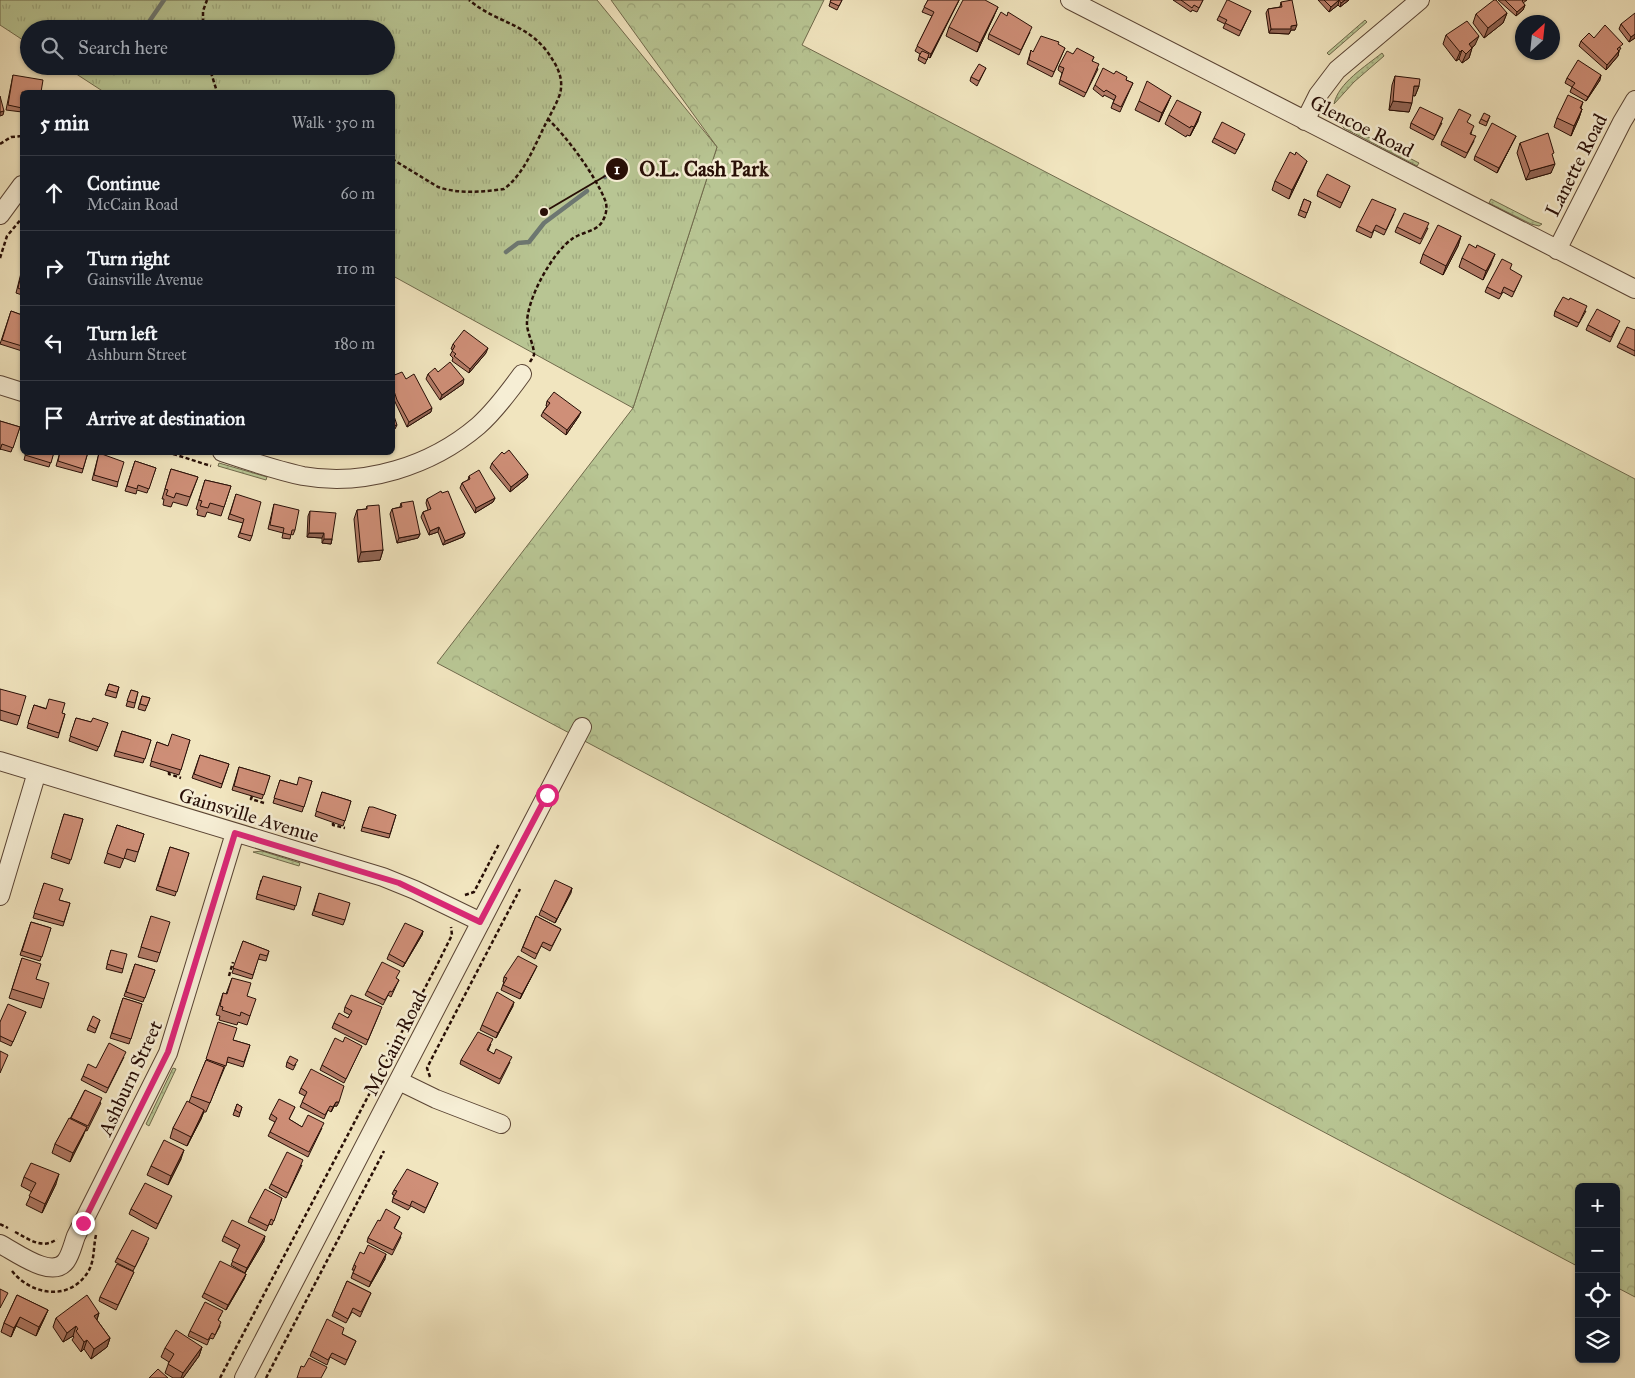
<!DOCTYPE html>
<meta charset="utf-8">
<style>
body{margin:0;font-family:"IM FELL Great Primer",serif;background:#20242c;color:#f1f3f6}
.controls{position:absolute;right:15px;bottom:15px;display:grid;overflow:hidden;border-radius:8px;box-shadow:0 1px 4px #0004}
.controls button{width:45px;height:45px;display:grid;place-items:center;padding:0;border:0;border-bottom:1px solid #363941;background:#171b24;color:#f1f3f6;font:25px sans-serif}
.compass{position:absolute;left:1515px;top:15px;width:45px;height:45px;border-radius:50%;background:#171b24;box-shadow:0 1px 4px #0004;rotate:27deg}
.stop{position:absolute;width:15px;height:15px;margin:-11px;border:4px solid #db2777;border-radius:50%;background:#fff}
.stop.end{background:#db2777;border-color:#fff;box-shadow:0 1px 5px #0008}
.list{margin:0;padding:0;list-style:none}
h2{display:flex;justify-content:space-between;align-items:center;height:65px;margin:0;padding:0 20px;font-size:21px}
h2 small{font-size:16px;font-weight:400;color:#9ea1a6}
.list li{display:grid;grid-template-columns:32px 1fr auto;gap:15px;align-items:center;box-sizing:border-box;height:75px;padding:0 20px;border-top:1px solid #363941}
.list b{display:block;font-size:19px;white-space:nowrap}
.list p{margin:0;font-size:16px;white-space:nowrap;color:#9ea1a6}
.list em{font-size:16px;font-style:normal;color:#9ea1a6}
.icon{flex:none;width:28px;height:28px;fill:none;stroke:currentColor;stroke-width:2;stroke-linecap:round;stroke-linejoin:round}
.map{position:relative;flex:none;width:1635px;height:1378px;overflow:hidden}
.search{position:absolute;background:#171b24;box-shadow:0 1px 4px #0004;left:20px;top:20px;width:375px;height:55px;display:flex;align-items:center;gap:12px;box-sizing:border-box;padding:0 18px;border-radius:28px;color:#9ea1a6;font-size:19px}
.panel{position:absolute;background:#171b24;box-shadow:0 1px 4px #0004;left:20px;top:90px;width:375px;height:365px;border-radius:8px}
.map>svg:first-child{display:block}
</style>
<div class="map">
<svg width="1635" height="1378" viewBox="0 0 1635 1378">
<defs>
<pattern id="grass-dots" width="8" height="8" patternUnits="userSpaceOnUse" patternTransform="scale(1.25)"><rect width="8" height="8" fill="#b8c593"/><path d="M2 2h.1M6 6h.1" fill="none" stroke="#9ea87d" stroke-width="1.8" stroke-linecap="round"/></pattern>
<pattern id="forest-crowns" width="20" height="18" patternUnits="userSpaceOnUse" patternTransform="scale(1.25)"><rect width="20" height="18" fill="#b8c593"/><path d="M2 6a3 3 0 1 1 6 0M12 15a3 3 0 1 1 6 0" fill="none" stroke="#9ea87d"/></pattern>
<pattern id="park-tufts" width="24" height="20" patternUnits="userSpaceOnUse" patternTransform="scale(1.25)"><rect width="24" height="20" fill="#b8c593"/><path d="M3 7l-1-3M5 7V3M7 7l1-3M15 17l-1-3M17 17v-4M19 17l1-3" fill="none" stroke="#9ea87d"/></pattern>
</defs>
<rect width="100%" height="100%" fill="#f1e5bf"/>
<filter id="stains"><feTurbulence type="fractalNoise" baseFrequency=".004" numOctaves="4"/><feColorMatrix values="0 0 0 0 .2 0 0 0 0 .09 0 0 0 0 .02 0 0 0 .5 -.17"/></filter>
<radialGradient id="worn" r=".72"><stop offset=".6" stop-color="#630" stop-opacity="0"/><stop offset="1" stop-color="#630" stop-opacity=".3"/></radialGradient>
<!-- grass -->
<path fill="url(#grass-dots)" stroke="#706a4c" d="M1365 20 1367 22 1329 55 1327 53Z
M1382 53 1384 56 1354 82 1334 104C1338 83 1366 66 1382 53Z
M1339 122 1419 163 1417 166 1344 128Z
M1491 199 1534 221 1542 224 1539 226 1531 224 1489 203Z
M219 463 267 477 266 480 218 466Z
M262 851 300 863 299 866 253 852Z
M173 1068 176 1069 149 1126 146 1124Z"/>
<!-- forest -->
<path fill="url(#forest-crowns)" stroke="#706a4c" d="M611 0H824L802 45 1635 479V1297L1616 1287V1187H1579V1267L437 663 633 408 717 147Z"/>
<!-- park -->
<path fill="url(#park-tufts)" stroke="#706a4c" d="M0 0H597L717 147 633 408 393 276 392 92H104L64 66H386V29H29V44L0 25Z"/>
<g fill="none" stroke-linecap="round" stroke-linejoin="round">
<!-- stream -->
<path stroke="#6d7771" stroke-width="4.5" d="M144 29 164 0
M114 73 118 66
M605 177 625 161
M506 252 518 243 529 242 544 223 587 191"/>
<defs>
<path id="minor" d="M1070 0 1635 289
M1305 121 1318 95 1337 70 1420 0
M0 215 22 185
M1557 250 1622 122 1635 100
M0 385 22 392
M222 452C249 461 275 470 303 476 364 487 431 466 478 426 495 411 509 392 522 374
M0 761 383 877 415 890 481 922
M0 896 37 772
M399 1081 436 1099 501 1124
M0 1244C16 1252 52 1280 66 1261 71 1254 73 1244 76 1236L168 1053 235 833
M244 1378 582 727"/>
</defs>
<!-- minor casing -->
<use href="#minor" stroke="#5a4434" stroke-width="20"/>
<!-- path -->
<path stroke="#270e06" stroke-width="2.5" stroke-dasharray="4 2.5" stroke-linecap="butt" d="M203 29V11L207 0
M209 66 217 92
M0 144 11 137 22 136
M392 159 438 187C458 194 482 192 504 189 524 174 534 147 545 125 550 115 556 105 560 94 563 82 560 72 554 62 531 22 500 26 469 0
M0 258 7 236 22 218
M530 362 534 355C534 345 528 335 527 325 526 300 552 253 572 239 581 232 596 232 602 222 606 216 608 207 605 200 595 175 567 137 548 119
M167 452 211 466
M169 772V774L181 778
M252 796 251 799 264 803
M333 823V825L345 828
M465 895 474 892 499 844
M229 976 233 962
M430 1077 427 1068 431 1060 520 889
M0 1224 8 1228
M15 1232C29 1239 42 1250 57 1239
M12 1271C31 1295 69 1302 88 1272 95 1260 93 1248 96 1235
M220 1378 436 967 452 935 451 927
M266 1378 384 1151"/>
<!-- minor -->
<use href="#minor" stroke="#f6eed5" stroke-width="18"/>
</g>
<!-- wall -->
<path fill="#b27b67" stroke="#270e06" d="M831 0H842L837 10 829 6Z
M928 0H959L930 58 928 57 925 64 918 60 920 54 915 51 932 16 922 12Z
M1173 0H1203L1197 12 1192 10 1191 12Z
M1318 0H1349L1340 7 1338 5 1329 12Z
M1498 0H1527L1523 3 1525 5 1523 10 1516 16Z
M1281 2 1295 30H1291L1289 34 1269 33 1266 13 1268 9 1280 7Z
M1251 11 1239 36 1223 28 1225 24 1217 20 1219 16Z
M1507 13 1503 23 1484 38 1473 23 1476 14Z
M994 16 977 52 946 36 949 27Z
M1007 16 1030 32 1019 55 988 39 989 34Z
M1621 24 1635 38 1629 42 1619 29Z
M1446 35 1475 45 1472 48 1469 58 1462 63 1459 59 1456 61 1443 44Z
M1594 38 1621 48 1619 51 1618 56 1606 70 1579 46 1581 41Z
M1065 48 1052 77 1027 64 1031 50 1033 52Z
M1073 54 1094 57 1092 61 1098 69 1084 97 1059 84 1062 73 1058 70 1059 66Z
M986 68 977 86 970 81 971 77Z
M13 75 22 92V112L6 110Z
M1395 76 1419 86 1415 96 1413 95 1409 112 1389 110 1392 85Z
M1567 78 1600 80 1586 101 1570 92 1572 87 1565 83Z
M1126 80 1133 83 1120 112 1111 108 1114 100 1104 95 1103 97 1093 89 1095 85Z
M1171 96 1167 105 1159 122 1135 110 1139 101Z
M1583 102 1581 108 1582 109 1579 118 1571 136 1554 127 1557 118Z
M1169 115 1198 121 1190 136 1187 135 1186 137 1165 124Z
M1490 116 1486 126 1479 123 1481 119Z
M1411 123H1442L1433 140 1410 128Z
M1468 123 1472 130 1471 134 1474 141 1465 158 1441 145 1442 141Z
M1516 136 1497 173 1474 160 1475 156Z
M1214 138 1243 139 1235 154 1212 142Z
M1520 143 1553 158 1551 173 1526 180 1517 153Z
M1303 170 1289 199 1272 190 1275 181Z
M1350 186 1340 208 1317 196 1318 191Z
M1304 199 1311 202 1305 218 1298 215Z
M1394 214 1384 235 1374 230 1371 238 1356 231 1358 226Z
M1397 227 1428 228 1420 244 1395 232Z
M1461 236 1458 246 1443 275 1420 263 1423 254Z
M1462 258 1491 264 1483 280 1459 267Z
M22 269V295L16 293Z
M1520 280 1512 297 1503 292 1499 299 1485 292 1487 287Z
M11 311 22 315V351L0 344Z
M1555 311H1586L1577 327 1554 316Z
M1588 325H1618L1610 342 1586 330Z
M1635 330V356L1617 347 1619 343Z
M453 344 486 353 469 373 452 361 453 358 450 355 453 350 451 349Z
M438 372 463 384 440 400 426 379 428 374Z
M392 376 406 379 431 412 407 427 396 404 392 395Z
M547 401 579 416 566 435 541 416 543 412 547 406H546Z
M0 421 20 427 11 452 0 449Z
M26 452H54L49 467 24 460Z
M60 452H88L82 473 56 466Z
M99 453 118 482 117 487 92 480Z
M504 454 528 474 527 478 510 492 490 468 492 463Z
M135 461 156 468 147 493 137 490 136 494 125 491Z
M171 469 198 477 187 506 173 502 171 507 163 505 164 499H162Z
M469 476 495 498 493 502 475 513 460 488 462 483 468 480Z
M205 480 231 486 221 516 207 512 205 517 197 515 198 510 196 509Z
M442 493 465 533 463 537 443 545 438 532 429 535 421 517 423 512 428 510 426 503 427 499Z
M236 494 252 536 250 541 238 537 243 523 228 519Z
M401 503 420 534 418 538 397 543 390 514 392 509 400 507Z
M274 504 295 530 293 535 291 534 290 539 282 538 283 533 268 529Z
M367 506 383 550 380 560 358 562 354 519 357 510 366 509Z
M310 511 332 539 331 544 322 543V538L307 537 308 516Z
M109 684 119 687 116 698 105 695Z
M0 689 20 716 17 725 0 720Z
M131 690 138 692 134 708 126 706Z
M142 696 150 698 145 711 138 709Z
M34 705 65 714 58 738 27 728Z
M76 718 91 722 108 723 97 751 69 741Z
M122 731 151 740 143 763 114 756Z
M190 740 179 775 150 766 157 742 168 746Z
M200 755 229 764 221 788 192 778Z
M239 767 270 776 262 799 232 790Z
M280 780 297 785 312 781 302 812 273 803Z
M322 792 351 801 343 826 315 816Z
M369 807 396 815 389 838 361 831Z
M64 814 83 819 69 864 51 858Z
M117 825 144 834 135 862 124 858 120 868 104 863Z
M170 847 189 853 175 896 156 890Z
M261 880 301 887 294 910 256 899Z
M44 883 59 900 70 903 63 926 33 918Z
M572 888 555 923 539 915 541 910Z
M319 893 345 920 343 925 312 915Z
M151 916 160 953 157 962 138 957Z
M536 916 561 929 550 951 541 946 535 959 521 951Z
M31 922 51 928 40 961 20 955Z
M423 931 422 935 403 967 387 959 389 954Z
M243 941 269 951 266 961 258 959 252 979 232 973Z
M111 950 123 969 122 973 106 969Z
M22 958 36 979 44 999 41 1008 9 998Z
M135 964 155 970 143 1002 124 996Z
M535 970 520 999 501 990 504 982H503L504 977Z
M232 978 247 996 250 1016 247 1025 238 1022 237 1025 219 1020 220 1016 216 1015 223 993 226 994Z
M397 979 399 980 397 984 391 997 388 995 383 1005 365 995 367 991Z
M123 998 142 1004 129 1044 110 1038Z
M513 1006 496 1038 480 1030 482 1025Z
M345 1007 380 1012 366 1045 332 1028 334 1023 348 1018 350 1015 344 1012Z
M26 1012 11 1046 0 1041V1022Z
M100 1020 95 1033 87 1030 89 1025Z
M233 1040 250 1045 243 1067 227 1062 206 1112H204L201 1119 187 1146 170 1138 173 1128 189 1102 206 1060Z
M491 1044 488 1051 510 1062 499 1084 460 1064 461 1060Z
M362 1046 344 1083 320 1070 322 1065Z
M124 1057 106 1093 81 1080 83 1076 96 1068Z
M287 1062 296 1064 293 1070 286 1067Z
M301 1088 337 1106H334L331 1112 328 1110 324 1119 300 1107 305 1096 299 1093Z
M85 1090 101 1103 87 1131 85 1130 83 1136 70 1162 52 1153 55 1144 70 1119Z
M237 1104 242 1107 239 1117 233 1115Z
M295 1107 289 1119 302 1127 322 1128 308 1157 268 1136 275 1122 269 1119 271 1114Z
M181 1159 168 1185 147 1175 151 1166Z
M302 1165 286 1198 269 1188 271 1184Z
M24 1177 56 1184 42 1213 26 1205 32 1192 21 1186Z
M438 1183 424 1213 411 1206 408 1210 392 1202 394 1195 392 1194 394 1190Z
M282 1198 272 1225 269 1224 266 1231 248 1222 250 1217Z
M170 1200 156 1229 129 1214 131 1209Z
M400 1217 394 1229 401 1237 392 1255 367 1242 368 1238 380 1221Z
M224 1236 264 1241 245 1273 231 1265 238 1249 222 1241Z
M147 1243 133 1271 115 1262 117 1258Z
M364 1254 385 1259 369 1287 351 1278 354 1270H352L354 1265Z
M134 1272 116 1310 99 1301 100 1297Z
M246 1274 244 1279 226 1310 202 1297 204 1293Z
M347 1281 371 1293 360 1317 352 1312 346 1323 332 1316Z
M17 1295 48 1310 44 1319 36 1336 16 1326 11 1337 1 1332 4 1323Z
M99 1313 97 1320 110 1338 107 1347 91 1359 84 1349 81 1352 72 1340 74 1337 73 1336 63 1342 53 1327 56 1318Z
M221 1315 218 1320 220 1326 213 1339 210 1338 207 1345 188 1336 190 1331Z
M342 1334 356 1341 345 1365 330 1357 327 1365 310 1356 312 1351Z
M202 1347 199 1356 183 1378H173L165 1373 169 1362 161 1357 165 1348Z"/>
<!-- shaded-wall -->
<path fill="#916454" stroke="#270e06" d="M959 0 930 58 931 54Z
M1339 0 1338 5 1329 12 1331 7Z
M1345 0H1349L1340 7 1341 3Z
M1525 5 1523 10 1516 16 1517 12Z
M998 7 994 16 977 52 980 43Z
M1507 13 1503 23 1484 38 1488 28Z
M1297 25 1295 30H1291L1289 34 1269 33 1271 29Z
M1635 34V38L1629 42 1631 37Z
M1479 36 1475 45 1465 53 1469 44Z
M1472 48 1469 58 1462 63 1466 54Z
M1462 50 1459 59 1456 61 1460 52Z
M1619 51 1618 56 1606 70 1607 65Z
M1601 75 1600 80 1586 101 1588 97Z
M1414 86H1419L1415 96 1410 95Z
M1171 96 1167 105 1159 122 1162 113Z
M1393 101 1412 103 1409 112 1389 110Z
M1582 109 1579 118 1571 136 1574 126Z
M4 111 3 115 0 116V112Z
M1201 112 1198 121 1190 136 1194 127Z
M1516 136 1514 140 1497 173 1499 168Z
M1307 161 1303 170 1289 199 1292 190Z
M1555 164 1551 173 1526 180 1530 171Z
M1461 236 1458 246 1443 275 1446 266Z
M1495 254 1491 264 1483 280 1486 271Z
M488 348 486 353 469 373 470 369Z
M464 379 463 384 440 400 442 395Z
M432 408 431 412 407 427 409 422Z
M581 412 579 416 566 435 567 430Z
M397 425 395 429 392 430V426Z
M528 474 527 478 510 492 511 487Z
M495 498 493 502 475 513 476 508Z
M439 527 438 532 429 535 430 531Z
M309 533H324L322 538 307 537Z
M465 533 463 537 443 545 445 541Z
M420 534 418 538 397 543 399 538Z
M324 539H332L331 544 322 543Z
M383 550 380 560 358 562 361 552Z
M572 888 571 893 555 923 557 919Z
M423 931 422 935 403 967 405 963Z
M537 966 535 970 520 999 522 994Z
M514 1002 513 1006 496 1038 498 1033Z
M336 1102H339L337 1106H334L331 1112Z
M204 1110 201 1119 187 1146 191 1137Z
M87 1127 83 1136 70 1162 73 1153Z
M184 1150 181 1159 168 1185 171 1176Z
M59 1174 56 1184 42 1213 45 1204Z
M265 1236 264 1241 245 1273 247 1268Z
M386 1254 385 1259 369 1287 371 1282Z
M246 1274 244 1279 226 1310 228 1305Z
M48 1310 44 1319 36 1336 39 1327Z
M99 1313 96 1322 94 1316Z
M20 1317 16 1326 11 1337 14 1328Z
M76 1326 73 1336 63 1342 67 1333Z
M110 1338 107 1347 91 1359 94 1349Z
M87 1340 84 1349 81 1352 84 1342Z
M202 1347 199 1356 183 1378H181L183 1373Z"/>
<!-- building -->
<path fill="#cf8f78" stroke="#270e06" d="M831 0H842L839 6 830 2Z
M928 0H959L931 54 917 46 934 12 924 7Z
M963 0H985L998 7 980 43 949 27Z
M1181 0H1203L1199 8 1194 5 1192 8Z
M1227 0H1228L1251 11 1241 31 1225 23 1227 20 1219 16Z
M1292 0 1297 25 1291 26V29H1271L1268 9 1282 7 1281 2Z
M1324 0H1339L1331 7Z
M1339 0H1345L1341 3Z
M1494 0H1496L1507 13 1488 28 1476 14Z
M1505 0H1523L1522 1 1525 5 1517 12Z
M1001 12 1007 16 1008 12 1032 27 1021 50 989 34Z
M1635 13V34L1631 37 1621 24Z
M1467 21 1479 36 1469 44 1472 48 1466 54 1462 50 1460 52 1446 35Z
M1605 25 1623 44 1617 49 1619 51 1607 65 1581 41 1589 33 1594 38Z
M1041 36 1059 42 1058 44 1065 48 1054 72 1029 60 1031 50 1033 52Z
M1077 48 1094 57 1092 61 1099 64 1086 93 1060 80 1064 68 1059 66 1067 51 1073 54Z
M922 51 929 54 927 60 919 56Z
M1578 60 1601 75 1588 97 1572 87 1575 83 1567 78Z
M979 64 986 68 979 81 971 77Z
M1103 68 1114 74 1116 71 1127 77 1126 80 1133 83 1121 107 1113 103 1116 96 1106 90 1104 92 1095 85Z
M13 75 43 80 41 92H22V108L8 105Z
M1395 76 1420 79 1419 86H1414L1412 103 1393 101Z
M1147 81 1171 96 1162 113 1139 101Z
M1568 95 1583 102 1580 108 1582 109 1574 126 1557 118Z
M0 96 4 111 0 112Z
M1177 100 1201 112 1194 127 1191 126 1190 128 1169 115Z
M1420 107 1443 118 1435 136 1411 123Z
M1459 109 1471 115 1467 122 1474 126 1470 134 1476 136 1467 153 1442 141Z
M1484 113 1490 116 1487 122 1481 119Z
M1222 122 1245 134 1237 150 1214 138Z
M1492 123 1516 136 1499 168 1475 156Z
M1548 133 1554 153 1552 154 1555 164 1530 171 1520 143Z
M1290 152 1295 155 1296 152 1307 161 1292 190 1275 181Z
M1327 174 1350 186 1342 203 1318 191Z
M1304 199 1311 202 1307 213 1300 210Z
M1372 199 1396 209 1386 230 1376 225 1372 233 1358 226Z
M1404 213 1429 223 1421 239 1397 227Z
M1438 225 1461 236 1446 266 1423 254Z
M1469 244 1476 248 1477 245 1495 254 1486 271 1462 258Z
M1502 259 1512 264 1510 269 1522 276 1514 292 1504 287 1501 294 1487 287Z
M22 271V290L18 288Z
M1563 297 1569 300 1570 298 1587 306 1579 323 1555 311Z
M1597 309 1620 321 1611 337 1588 325Z
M11 311 22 315V346L2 340Z
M1627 327 1635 330V351L1619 343Z
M464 330 488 348 470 369 454 356 456 354 452 351 455 346 453 344Z
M450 362 464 379 442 395 428 374 435 368 438 372Z
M402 372 406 379 414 374 432 408 409 422 397 400 392 385V376Z
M554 392 581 412 567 430 543 412 550 403 547 401Z
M392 410 397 425 392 426Z
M0 421 20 427 13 448 2 444 0 450Z
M509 450 528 474 511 487 492 463 502 452 504 454Z
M26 452H54L51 463 25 455Z
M60 452H88L83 469 58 461Z
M99 453 124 462 118 482 94 475Z
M135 461 156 468 149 489 138 485 137 489 127 486Z
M171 469 198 477 190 497 176 493 174 498 166 495 168 490 165 489Z
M479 470 495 498 476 508 462 483 470 479 469 476Z
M205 480 231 486 224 507 210 503 208 508 200 506 202 501 199 500Z
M441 491 442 493 448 491 465 533 445 541 439 527 430 531 423 512 431 509 427 499Z
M236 494 261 502 252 536 240 533 244 519 230 514Z
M413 501 420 534 399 538 392 509 402 507 401 503Z
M274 504 299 510 295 530H292L291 535 283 533 284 528 270 525Z
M379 505 383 550 361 552 357 510 367 509V506Z
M310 511 336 513 332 539H324V533H309Z
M109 684 119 687 117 693 107 690Z
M0 689 26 696 20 716 0 710Z
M131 690 138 692 135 703 127 701Z
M142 696 150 698 147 706 140 704Z
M49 699 65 703 62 713 65 714 59 733 28 723 34 705 46 709Z
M76 718 91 722 93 718 108 723 99 747 70 736Z
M122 731 151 740 145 759 116 751Z
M172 734 190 740 181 770 151 761 157 742 168 746Z
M200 755 229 764 222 784 194 774Z
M239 767 270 776 264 795 234 786Z
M299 777 312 781 304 807 274 798 280 780 297 785Z
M322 792 351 801 345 821 316 811Z
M369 807H373L396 815 390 834 362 827Z
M64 814 83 819 71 860 52 853Z
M117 825 144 834 138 852 127 849 124 859 107 853Z
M170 847 189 853 177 892 158 886Z
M263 876 301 887 296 906 257 894Z
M555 880 572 888 557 919 541 910Z
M44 883 63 889 59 900 70 903 64 922 34 913Z
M319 893 350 903 345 920 314 911Z
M151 916 170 922 160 953 141 947Z
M536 916 561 929 552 946 543 942 537 954 523 947Z
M31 922 51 928 42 957 22 951Z
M405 923 423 931 405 963 389 954Z
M243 941 269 951 267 956 260 954 253 975 233 968Z
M111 950 127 954 123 969 107 964Z
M518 956 537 966 522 994 503 985 507 978 504 977Z
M22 958 41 964 36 979 49 983 44 999 12 989Z
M382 962 400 971 396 978 399 980 392 992 390 991 385 1000 367 991Z
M135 964 155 970 145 998 126 992Z
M232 978 251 983 247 996 256 999 250 1016 241 1012 240 1016 222 1010 223 1007 220 1006 223 993 227 994Z
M497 992 514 1002 498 1033 482 1025Z
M351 995 382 1007 368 1040 334 1023 339 1013 348 1018 352 1011 345 1007Z
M123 998 142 1004 131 1039 112 1033Z
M8 1004 26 1012 13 1042 0 1036V1022Z
M93 1016 100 1020 96 1029 89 1025Z
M218 1022 237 1028 233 1040 250 1045 244 1062 228 1057 226 1066 206 1059Z
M478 1032 493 1039 487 1050 494 1054 496 1049 512 1057 500 1079 461 1060Z
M345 1037 362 1046 346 1079 322 1065 335 1038 343 1042Z
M109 1043 126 1052 108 1088 83 1076 88 1064 96 1068Z
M0 1051 8 1055 0 1073Z
M290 1056 298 1060 294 1066 287 1062Z
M206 1060 224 1067 210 1103 191 1096Z
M311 1069 344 1086 339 1102H336L333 1107 330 1106 325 1115 302 1102 307 1092 301 1088Z
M85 1090 102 1098 88 1126 71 1118Z
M279 1099 295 1107 289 1119 302 1127 308 1115 324 1123 309 1152 270 1132 277 1118 271 1114Z
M187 1101 204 1110 191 1137 173 1128Z
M237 1104 242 1107 240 1113 235 1110Z
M69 1118 87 1127 73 1153 55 1144Z
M164 1140 184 1150 171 1176 151 1166Z
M287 1152 303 1160 288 1193 271 1184Z
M31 1163 59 1174 45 1204 29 1196 36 1183 24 1177Z
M407 1169 438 1183 426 1208 412 1201 410 1206 393 1198 397 1191 394 1190Z
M145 1183 172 1196 158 1224 131 1209Z
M265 1189 282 1198 274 1221 271 1219 268 1226 250 1217Z
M386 1209 400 1217 394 1228 402 1233 393 1250 368 1238 378 1220 380 1221Z
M232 1220 265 1236 247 1268 232 1261 240 1245 224 1236Z
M132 1230 149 1238 135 1267 117 1258Z
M368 1245 386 1254 371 1282 353 1273 356 1266 354 1265 360 1252 364 1254Z
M220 1261 246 1274 228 1305 204 1293Z
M117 1264 134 1272 118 1305 100 1297Z
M347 1281 371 1293 361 1312 353 1308 348 1319 334 1311Z
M0 1289 8 1293 0 1308Z
M17 1295 48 1310 39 1327 20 1317 14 1328 4 1323Z
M87 1295 99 1313 94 1316 110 1338 94 1349 87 1340 84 1342 76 1331 78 1329 76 1326 67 1333 56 1318Z
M205 1302 223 1311 218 1320 221 1322 215 1335 212 1333 208 1340 190 1331Z
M327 1319 344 1328 342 1334 356 1341 347 1360 332 1353 328 1360 312 1351Z
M176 1330 202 1347 183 1373 168 1364 174 1354 165 1348Z
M309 1358 327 1367 321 1378H297L301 1366 304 1367Z
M158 1369 168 1378H149Z"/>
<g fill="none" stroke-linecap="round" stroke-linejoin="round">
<!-- route -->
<path stroke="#db2777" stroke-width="6" d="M83 1223 168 1052 235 833 399 883 480 922 547 795"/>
</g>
<g text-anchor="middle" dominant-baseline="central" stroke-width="5" stroke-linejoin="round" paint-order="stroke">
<!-- street labels -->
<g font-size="20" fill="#270e06" stroke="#f6eed5">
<text transform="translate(1362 126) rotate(27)">Glencoe Road</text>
<text transform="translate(1576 165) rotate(-63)">Lanette Road</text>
<text transform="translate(249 815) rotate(17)">Gainsville Avenue</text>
<text transform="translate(395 1043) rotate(-63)">McCain Road</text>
<text transform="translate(130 1078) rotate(-65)">Ashburn Street</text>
</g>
</g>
<!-- callouts -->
<path fill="none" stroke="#270e06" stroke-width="2" d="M544 212L617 169"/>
<g fill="#270e06" stroke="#f6eed5" stroke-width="2">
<circle cx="544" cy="212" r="5"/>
<circle cx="617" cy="169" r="12"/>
</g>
<g font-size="15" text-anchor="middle" font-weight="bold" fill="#fff">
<text x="617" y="174">1</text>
</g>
<g font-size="21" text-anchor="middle" font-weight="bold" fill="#270e06" stroke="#f6eed5" stroke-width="5" stroke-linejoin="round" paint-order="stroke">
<text x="704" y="176">O.L. Cash Park</text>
</g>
<rect width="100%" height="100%" filter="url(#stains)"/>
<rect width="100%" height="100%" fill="url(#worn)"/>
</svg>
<div class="controls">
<button>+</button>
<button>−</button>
<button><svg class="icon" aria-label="locate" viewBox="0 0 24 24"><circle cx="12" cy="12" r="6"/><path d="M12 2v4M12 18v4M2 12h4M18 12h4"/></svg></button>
<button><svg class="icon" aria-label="layers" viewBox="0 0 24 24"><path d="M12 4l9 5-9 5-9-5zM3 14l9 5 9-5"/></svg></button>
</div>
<svg class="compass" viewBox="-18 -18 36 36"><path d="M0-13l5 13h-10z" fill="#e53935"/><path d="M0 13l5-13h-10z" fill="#9ea1a6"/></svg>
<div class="stop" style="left:547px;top:795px"></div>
<div class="stop end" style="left:83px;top:1223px"></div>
<div class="search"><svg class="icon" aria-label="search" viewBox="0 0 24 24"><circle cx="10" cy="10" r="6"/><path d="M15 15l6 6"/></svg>Search here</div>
<section class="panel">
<h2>5 min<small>Walk · 350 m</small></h2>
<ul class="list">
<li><svg class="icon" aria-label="ahead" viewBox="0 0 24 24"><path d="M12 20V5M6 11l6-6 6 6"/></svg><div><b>Continue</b><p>McCain Road</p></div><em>60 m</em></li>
<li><svg class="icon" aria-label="right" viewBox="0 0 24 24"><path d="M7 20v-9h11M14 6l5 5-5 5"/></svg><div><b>Turn right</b><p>Gainsville Avenue</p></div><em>110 m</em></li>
<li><svg class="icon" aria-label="left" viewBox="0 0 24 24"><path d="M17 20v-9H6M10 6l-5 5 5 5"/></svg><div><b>Turn left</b><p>Ashburn Street</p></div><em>180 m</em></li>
<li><svg class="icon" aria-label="arrive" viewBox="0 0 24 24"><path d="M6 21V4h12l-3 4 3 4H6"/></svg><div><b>Arrive at destination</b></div></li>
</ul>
</section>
</div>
